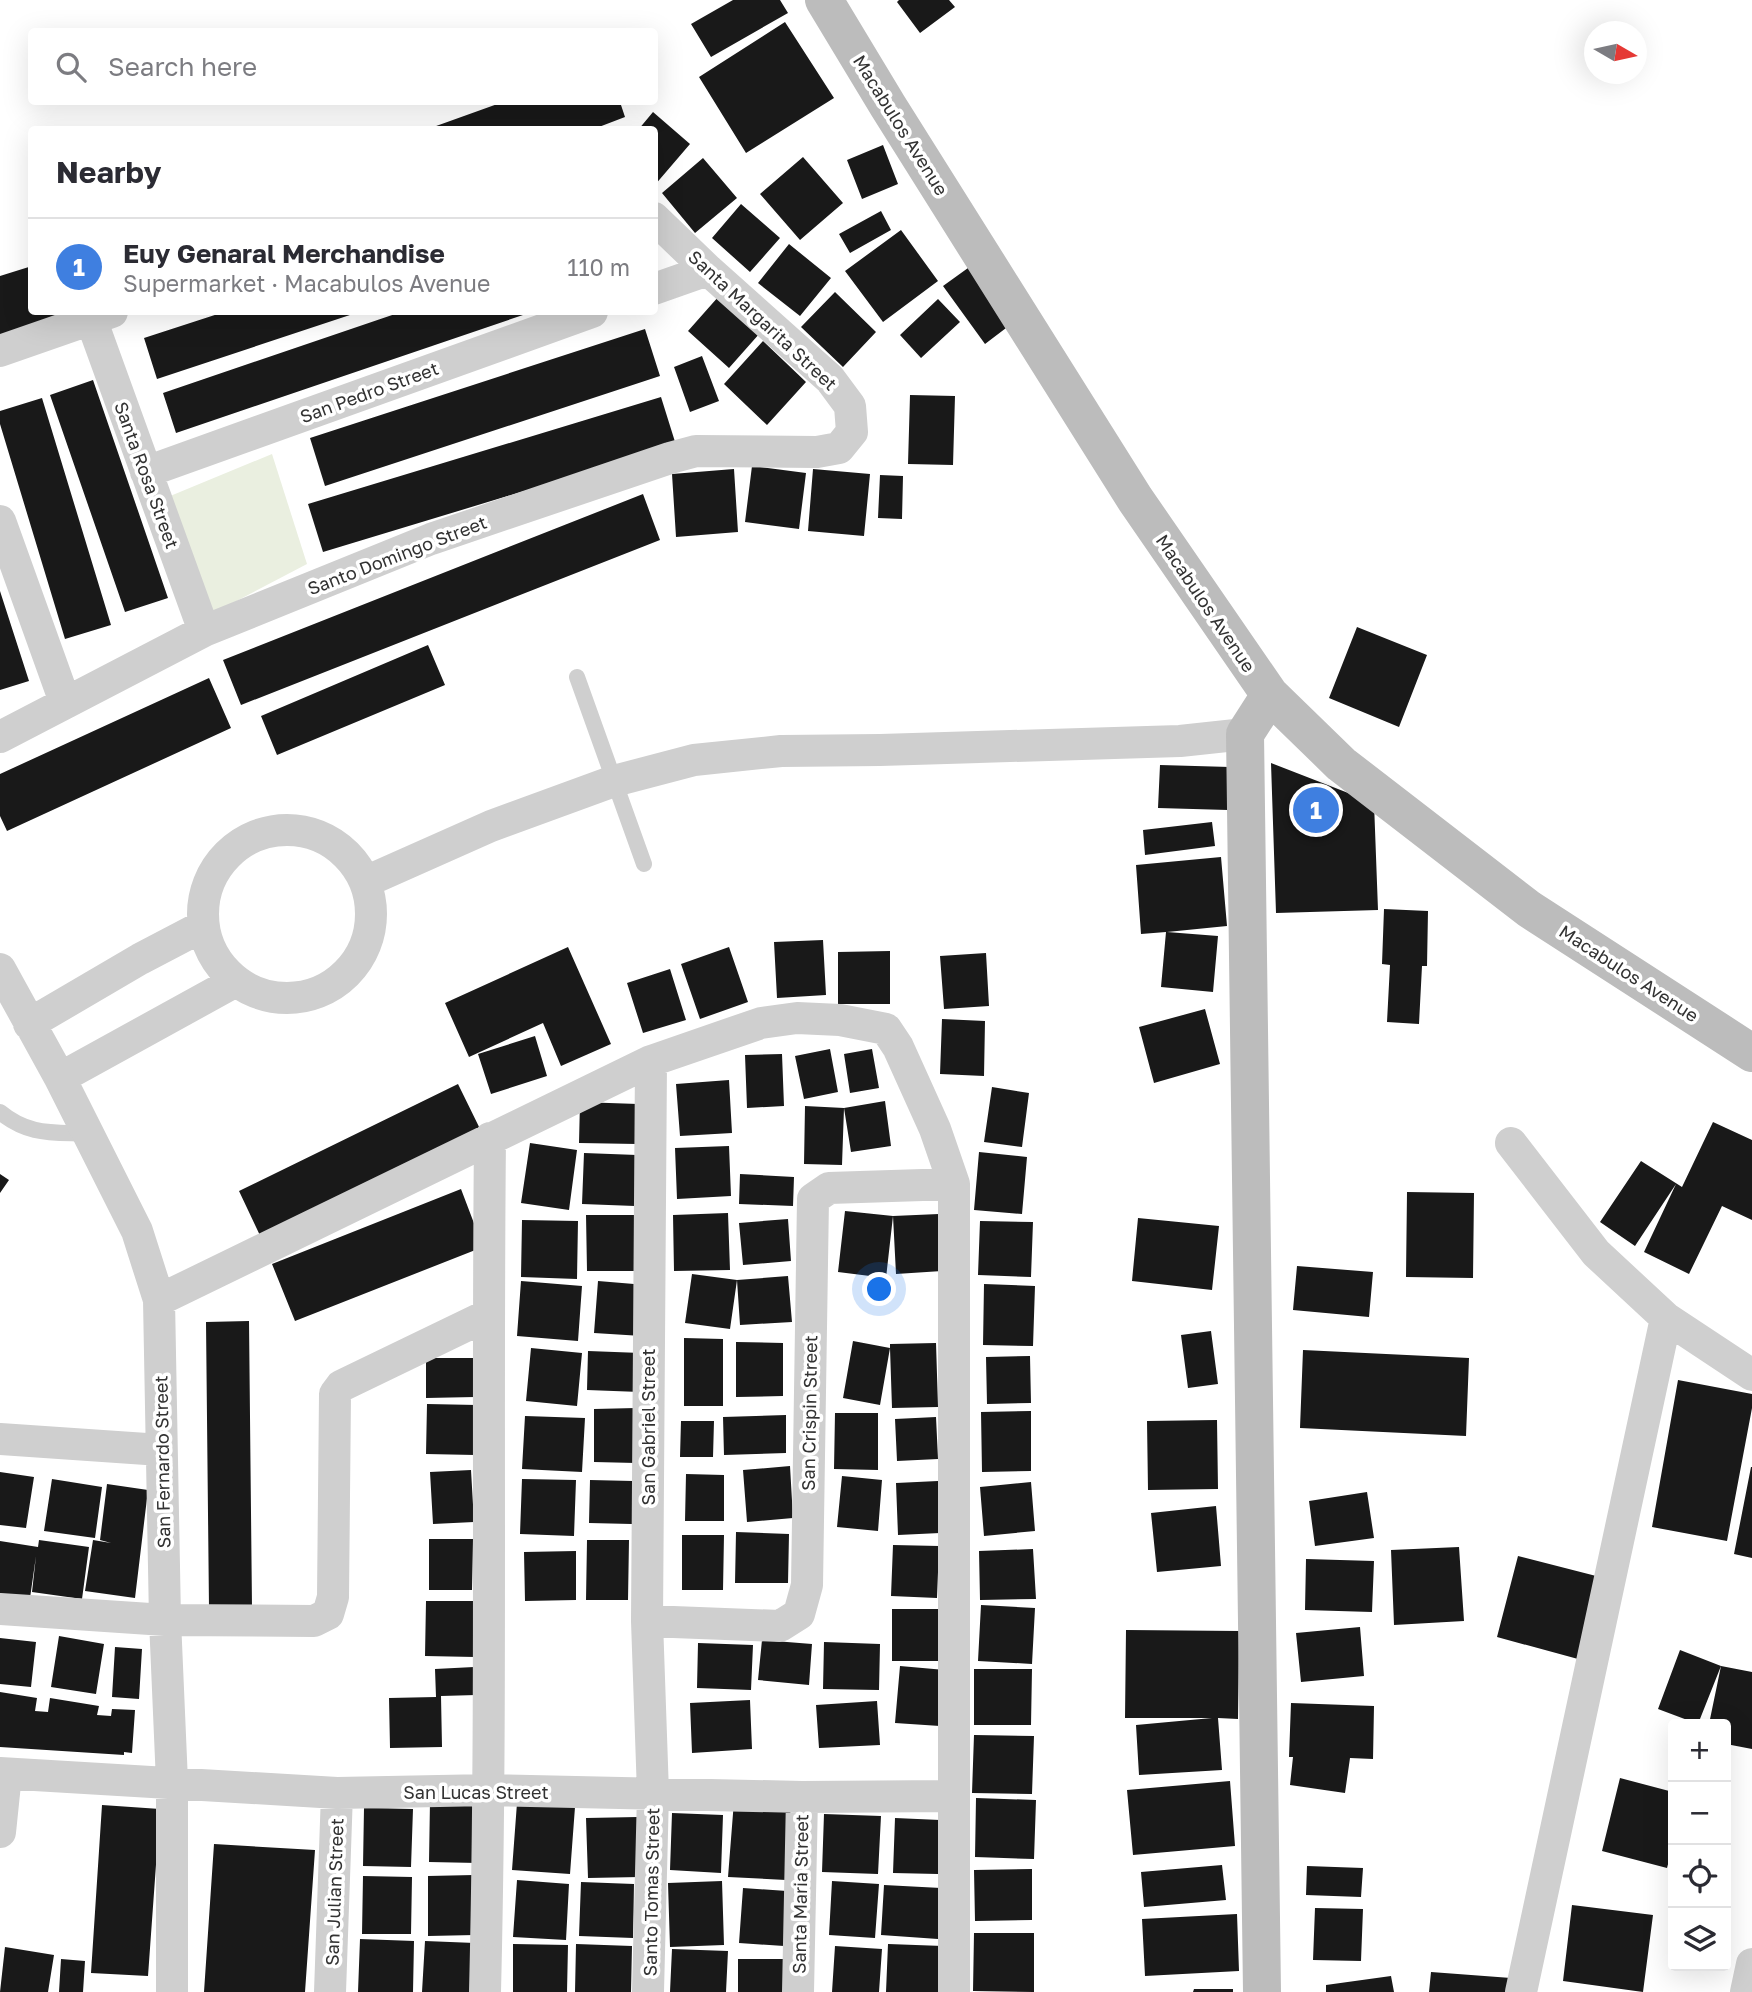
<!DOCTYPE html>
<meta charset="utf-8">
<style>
body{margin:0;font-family:"Golos Text",sans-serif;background:#f7f7f7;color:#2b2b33}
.controls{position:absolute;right:21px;bottom:21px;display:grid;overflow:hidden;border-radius:7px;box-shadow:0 7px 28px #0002}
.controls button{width:63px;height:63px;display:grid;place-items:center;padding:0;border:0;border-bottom:2px solid #e1e1e2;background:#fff;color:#2b2b33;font:35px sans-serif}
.compass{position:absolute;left:1584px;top:21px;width:63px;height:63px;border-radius:50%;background:#fff;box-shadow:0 7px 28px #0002;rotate:99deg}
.you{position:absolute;left:880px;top:1290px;width:24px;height:24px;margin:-18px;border:5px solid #fff;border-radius:50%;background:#1a73e8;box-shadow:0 0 0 10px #1a73e833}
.badge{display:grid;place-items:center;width:46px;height:46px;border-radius:50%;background:#db2777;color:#fff;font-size:23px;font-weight:700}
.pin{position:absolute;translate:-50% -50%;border:4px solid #fff;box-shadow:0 2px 7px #0006}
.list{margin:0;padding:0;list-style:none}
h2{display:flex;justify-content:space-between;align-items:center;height:91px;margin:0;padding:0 28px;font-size:30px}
h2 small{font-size:23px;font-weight:400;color:#7c7c81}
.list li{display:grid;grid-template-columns:46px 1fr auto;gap:21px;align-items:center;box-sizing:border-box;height:98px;padding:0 28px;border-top:2px solid #e1e1e2}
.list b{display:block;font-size:26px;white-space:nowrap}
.list p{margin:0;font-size:23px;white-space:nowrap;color:#7c7c81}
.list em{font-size:23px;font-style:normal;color:#7c7c81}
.icon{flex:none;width:38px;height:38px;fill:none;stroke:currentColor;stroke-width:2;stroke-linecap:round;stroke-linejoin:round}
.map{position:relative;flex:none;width:1752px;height:1992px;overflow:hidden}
.search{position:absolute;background:#fff;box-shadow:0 7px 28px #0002;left:28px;top:28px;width:630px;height:77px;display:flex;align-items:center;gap:18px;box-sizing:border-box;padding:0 24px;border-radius:7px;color:#7c7c81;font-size:26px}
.panel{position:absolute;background:#fff;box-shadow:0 7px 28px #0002;left:28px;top:126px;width:630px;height:189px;border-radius:7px}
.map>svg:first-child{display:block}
</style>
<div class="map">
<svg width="1752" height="1992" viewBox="0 0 1752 1992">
<rect width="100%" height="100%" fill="#fff"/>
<!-- green -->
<path fill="#eaefe0" d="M272 454 307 564 210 615 163 499Z"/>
<!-- building -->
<path fill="#191919" d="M733 0H780L788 13 711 57 691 24Z
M899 0H949L955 7 920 33 897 2Z
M785 22 834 98 746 153 699 77Z
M503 102H620L625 117 591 130H425Z
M653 112 690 144 654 186V130H638Z
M883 145 898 184 862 199 847 160Z
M803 157 843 203 800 240 760 194Z
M703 158 737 198 695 233 662 193Z
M741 204 780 238 750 272 712 238Z
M881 211 891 230 850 253 839 234Z
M901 230 938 281 883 322 845 271Z
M789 244 831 278 800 316 758 283Z
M32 266V312H97L0 341V276Z
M968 268 1010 325 985 344 943 286Z
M835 292 876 332 843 367 801 327Z
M719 296 760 333 729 368 688 331Z
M938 299 960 322 921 358 900 335Z
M224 312H359L157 379 144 338Z
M401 312H522L523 315 176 433 163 393Z
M645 329 660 376 325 486 310 438Z
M763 341 806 382 767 425 724 384Z
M702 356 719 401 690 412 674 367Z
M93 380 168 598 125 612 50 395Z
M910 395 955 396 953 465 908 464Z
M661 397 676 445 323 552 308 504Z
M42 398 111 625 65 639 0 424V411Z
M752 466 806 473 799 529 745 522Z
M734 469 738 532 676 537 672 474Z
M813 469 870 474 864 536 808 531Z
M880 475 903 476 902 519 878 518Z
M643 494 660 540 241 705 223 660Z
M0 591 29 681 0 690Z
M1357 627 1427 655 1399 727 1329 698Z
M428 645 445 685 277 755 261 716Z
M209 678 231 728 7 831 0 816V774Z
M1271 763 1374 803 1378 910 1276 913Z
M1160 765 1230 767 1228 810 1158 808Z
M1212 822 1215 846 1145 855 1143 830Z
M1221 857 1227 926 1167 932 1218 936 1213 992 1161 987 1166 932 1141 934 1136 865Z
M1384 909 1428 911 1427 966H1422L1419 1024 1387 1022 1390 965 1382 964Z
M823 940 826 995 777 998 774 942Z
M568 947 611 1044 561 1066 543 1023 469 1057 445 1003Z
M729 947 748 1002 700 1019 681 964Z
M890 951V1004H838V952Z
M986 953 989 1006 944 1009 940 956Z
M670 969 686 1020 643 1033 627 983Z
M1205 1009 1220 1064 1154 1083 1139 1027Z
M942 1019 985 1021 984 1076 940 1074Z
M535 1036 547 1076 491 1094 478 1054Z
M830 1049 838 1092 804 1099 795 1056Z
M872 1049 879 1088 850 1093 844 1054Z
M782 1054 784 1106 747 1108 745 1055Z
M729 1080 732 1133 680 1136 676 1084Z
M458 1084 484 1137 264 1244 239 1191Z
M992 1087 1029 1093 1022 1147 984 1142Z
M885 1101 891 1146 851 1152 844 1108Z
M580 1102 638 1104 637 1144 579 1143Z
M805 1106 844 1108 842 1165 804 1164Z
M1713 1122 1752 1140V1220L1722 1206 1689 1274 1644 1252 1676 1184 1635 1246 1600 1222 1641 1161 1682 1187Z
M530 1143 577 1150 569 1210 521 1203Z
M729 1146 731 1196 677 1199 675 1148Z
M979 1152 1027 1157 1022 1214 974 1210Z
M584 1153 637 1155 635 1206 582 1204Z
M0 1174 9 1180 0 1193Z
M740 1174 794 1177 793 1206 739 1204Z
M461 1189 483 1247 295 1321 272 1264Z
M1407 1192 1474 1193 1473 1278 1406 1277Z
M845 1211 893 1216 939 1214 942 1271 896 1274 893 1216 886 1278 838 1272Z
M728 1213 730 1270 674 1271 673 1215Z
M586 1215H636V1271H587Z
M1138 1218 1219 1226 1212 1290 1132 1281Z
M788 1219 791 1261 743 1265 739 1223Z
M522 1220 578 1221 577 1279 521 1277Z
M980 1221 1033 1222 1031 1277 978 1275Z
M1297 1266 1373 1272 1369 1317 1293 1310Z
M692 1274 737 1280 788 1276 792 1322 740 1325 737 1280 730 1329 685 1323Z
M521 1281 582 1286 578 1341 517 1336Z
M598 1281 646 1285 642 1336 594 1333Z
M984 1284 1035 1286 1033 1346 983 1345Z
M249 1321 252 1608H209L206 1322Z
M1211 1331 1218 1384 1188 1388 1181 1335Z
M684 1338 723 1339V1406H684Z
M853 1341 890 1348V1344L936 1343 938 1407 892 1408 890 1348 880 1405 843 1398Z
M736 1342 783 1343V1396L736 1397Z
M531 1348 582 1353 577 1406 526 1401Z
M1303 1350 1469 1358 1466 1436 1300 1428Z
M588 1351 641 1353 640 1392 587 1390Z
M1030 1356 1031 1403 987 1404 986 1357Z
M426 1358H474L475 1397 426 1398Z
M1678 1380 1752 1394V1408L1727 1541 1652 1527Z
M427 1404 477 1405 475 1455 426 1454Z
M636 1408V1463L594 1462V1409Z
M1031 1411V1471L982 1472 981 1412Z
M835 1413H878V1470L834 1469Z
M786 1415V1453L724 1455 723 1417Z
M525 1416 585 1418 582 1472 522 1469Z
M936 1417 938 1459 897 1461 895 1419Z
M1217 1420 1218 1489 1148 1490 1147 1421Z
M681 1421H714L713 1457H680Z
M790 1466 793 1518 747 1522 743 1470Z
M1751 1467H1752V1558L1734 1554Z
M471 1470 474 1522 433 1524 430 1472Z
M0 1472 34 1477 26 1528 0 1525Z
M686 1474 724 1475V1521H685Z
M842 1476 882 1480 878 1531 837 1527Z
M52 1479 102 1487 95 1538 44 1531Z
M522 1479 576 1480 574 1536 520 1534Z
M590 1480 633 1481 632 1524 589 1523Z
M938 1481 940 1533 898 1535 896 1483Z
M1031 1482 1035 1531 984 1536 980 1487Z
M107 1484 148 1490 135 1598 85 1591 93 1540 111 1543 100 1540Z
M1367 1492 1374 1538 1315 1546 1309 1501Z
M1216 1506 1221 1566 1157 1572 1151 1513Z
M736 1532 789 1534 788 1583H735Z
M682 1535H724L723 1590H682Z
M429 1539H473L472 1590H429Z
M39 1540 89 1547 82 1599 32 1592 36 1556 30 1598 0 1594V1541L38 1547Z
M587 1540H629L628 1600H586Z
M893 1545 939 1546 937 1598 891 1596Z
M1459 1547 1464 1621 1394 1625 1391 1550Z
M1033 1549 1036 1599 980 1600 979 1551Z
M576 1551V1600L525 1601 524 1552Z
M1518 1556 1600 1577 1578 1659 1497 1637Z
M1306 1559 1374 1561 1372 1612 1305 1610Z
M426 1601H476L475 1657 425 1656Z
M981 1605 1035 1608 1032 1664 978 1661Z
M892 1609H939V1661H892Z
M1360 1627 1364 1676 1301 1682 1296 1633Z
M1126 1630 1239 1631 1238 1719 1218 1718 1222 1770 1139 1775 1136 1725 1212 1718H1125Z
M59 1636 104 1644 96 1694 51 1687Z
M0 1638 36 1642 31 1687 0 1684Z
M762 1640 812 1644 809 1685 758 1680Z
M824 1642 880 1644 879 1690 823 1689Z
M698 1643 753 1645 751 1690 697 1688Z
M115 1647 142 1649 139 1699 112 1697Z
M1680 1650 1721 1666 1752 1672V1749L1726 1744V1724H1709L1721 1666 1698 1724 1658 1709Z
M900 1666 945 1670 940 1726 895 1723Z
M474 1667 476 1695 441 1696 442 1747 390 1748 389 1698 436 1697 435 1669Z
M974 1669H1032L1031 1725H974Z
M0 1692 37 1698 35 1711 48 1712 50 1698 99 1706 97 1715 111 1716 112 1709 135 1710 132 1753 124 1752V1755L0 1747Z
M750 1700 752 1749 692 1753 690 1703Z
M877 1701 880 1745 819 1748 816 1705Z
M1291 1703 1374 1706 1373 1759 1350 1758 1345 1793 1290 1785 1293 1757H1289Z
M974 1735 1034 1736 1032 1794 972 1793Z
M1620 1778 1673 1792V1845L1667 1868 1602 1851Z
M1230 1781 1235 1846 1133 1855 1127 1790Z
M976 1798 1036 1800 1034 1859 975 1857Z
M430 1801 479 1802 478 1863 429 1862Z
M734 1801 791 1804 786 1880 728 1877Z
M517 1803 575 1807 570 1874 512 1870Z
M102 1805 160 1809 148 1976 91 1973Z
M364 1808 413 1809 411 1867 363 1866Z
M672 1813 723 1815 721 1873 670 1870Z
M824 1814 881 1816 878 1874 822 1872Z
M638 1817 640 1877 588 1878 586 1818Z
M895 1818 940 1820 938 1874 893 1873Z
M214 1844 315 1850 305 1992H204Z
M1222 1865 1226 1900 1144 1907 1141 1872Z
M1307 1866 1363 1868 1361 1897 1306 1895Z
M1032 1869V1920L975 1921 974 1870Z
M474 1875 475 1935 428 1936V1876Z
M363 1876 412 1877 411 1934H362Z
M517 1880 569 1884 566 1940 513 1937Z
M722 1881 724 1945 670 1947 668 1883Z
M832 1881 879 1884 875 1938 829 1935Z
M581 1882 634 1884 633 1938 579 1936Z
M884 1885 941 1888 938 1939 881 1935Z
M743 1888 787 1891 784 1946 739 1943Z
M1572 1905 1653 1915 1643 1992 1563 1981Z
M1315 1908 1363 1909 1361 1961 1313 1960Z
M1237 1914 1239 1971 1145 1976 1142 1919Z
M974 1933H1034V1992L973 1991Z
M360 1939 414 1941 413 1992H358Z
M425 1941 475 1943 473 1992H422Z
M513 1944 568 1945 567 1992H513Z
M576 1944 632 1946 631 1992H575Z
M888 1944 943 1946 941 1992H886Z
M835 1946 882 1949 879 1992H832Z
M5 1947 54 1955 48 1992H0Z
M672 1949 728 1951 726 1992H670Z
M61 1959 85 1961 83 1992H59Z
M738 1959H785L786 1992H738Z
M1431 1972 1511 1978 1509 1992H1429Z
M1391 1976 1394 1992H1326V1985Z
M1194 1989H1233V1992H1193Z"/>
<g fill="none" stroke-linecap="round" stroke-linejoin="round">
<!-- lane -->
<path stroke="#cfcfcf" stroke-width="16" d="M577 677 644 864
M0 1112C29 1136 53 1132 89 1134"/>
<!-- street -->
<path stroke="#cfcfcf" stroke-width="32" d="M654 289 708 270
M91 319 204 631
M0 351 112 312
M146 472 592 312
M0 521 65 702
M0 737 204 631 431 539 670 458 696 451 817 452 839 448 852 432 850 406 830 379 708 270 654 218
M203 914a84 84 0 1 1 168 0a84 84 0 1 1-168 0Z
M365 882 491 826 614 781 694 760 781 751 880 750 1180 741 1245 734
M0 969 60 1078 137 1231 159 1300 165 1620 172 1782V1992
M29 1024 140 959 203 926
M60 1078 236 981
M1511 1143 1596 1253 1666 1318 1752 1375
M159 1300 651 1061 761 1023 797 1018 840 1020 886 1029 898 1047 935 1129 954 1184V1992
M0 1439 161 1450
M0 1609 165 1620 314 1621 328 1614 333 1597 335 1394 341 1386 488 1315
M647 1621 780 1626 799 1614 807 1585 813 1199 829 1188 954 1184
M0 1773 337 1793 490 1790 802 1797 952 1796
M0 1832 6 1774
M330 1992 337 1793
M485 1992C492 1707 487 1423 490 1138
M648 1992 653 1793 647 1621 651 1061
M798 1992 802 1797
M1521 1992 1666 1318
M1746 1992 1752 1964"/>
<!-- secondary -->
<path stroke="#bcbcbc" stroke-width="38" d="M824 0 888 106 1135 499 1270 695 1341 764 1529 909 1752 1053
M1262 1992 1245 734 1270 695"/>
</g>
<g text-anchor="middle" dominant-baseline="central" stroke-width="7" stroke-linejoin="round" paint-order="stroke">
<!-- street labels -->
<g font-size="18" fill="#323232" stroke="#fff">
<text transform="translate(901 125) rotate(58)">Macabulos Avenue</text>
<text transform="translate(763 320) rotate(43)">Santa Margarita Street</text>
<text transform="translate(369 392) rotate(-20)">San Pedro Street</text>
<text transform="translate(147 475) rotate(70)">Santa Rosa Street</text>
<text transform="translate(397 555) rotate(-21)">Santo Domingo Street</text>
<text transform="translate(1206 603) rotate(56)">Macabulos Avenue</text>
<text transform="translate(1629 973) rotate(33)">Macabulos Avenue</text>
<text transform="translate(809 1413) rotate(-89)">San Crispin Street</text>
<text transform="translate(648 1427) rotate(-90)">San Gabriel Street</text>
<text transform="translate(162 1462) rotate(-91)">San Fernardo Street</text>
<text x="476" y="1792">San Lucas Street</text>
<text transform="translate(334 1892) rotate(-88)">San Julian Street</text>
<text transform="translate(651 1892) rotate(-89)">Santo Tomas Street</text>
<text transform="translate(800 1894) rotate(-89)">Santa Maria Street</text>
</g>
</g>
</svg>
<div class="controls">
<button>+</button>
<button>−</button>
<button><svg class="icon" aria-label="locate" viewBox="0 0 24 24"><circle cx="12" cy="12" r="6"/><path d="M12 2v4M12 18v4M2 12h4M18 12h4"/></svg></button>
<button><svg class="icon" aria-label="layers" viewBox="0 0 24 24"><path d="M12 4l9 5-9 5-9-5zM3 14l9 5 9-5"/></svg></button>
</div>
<svg class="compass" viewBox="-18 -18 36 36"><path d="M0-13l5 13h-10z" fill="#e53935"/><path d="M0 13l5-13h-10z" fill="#7c7c81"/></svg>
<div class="you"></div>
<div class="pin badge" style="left:1316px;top:810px;background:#3f7fe0">1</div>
<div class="search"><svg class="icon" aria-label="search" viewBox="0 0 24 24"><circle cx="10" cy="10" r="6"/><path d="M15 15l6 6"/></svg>Search here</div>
<section class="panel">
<h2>Nearby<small></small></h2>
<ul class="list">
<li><span class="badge" style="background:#3f7fe0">1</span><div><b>Euy Genaral Merchandise</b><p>Supermarket · Macabulos Avenue</p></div><em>110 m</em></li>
</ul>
</section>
</div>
